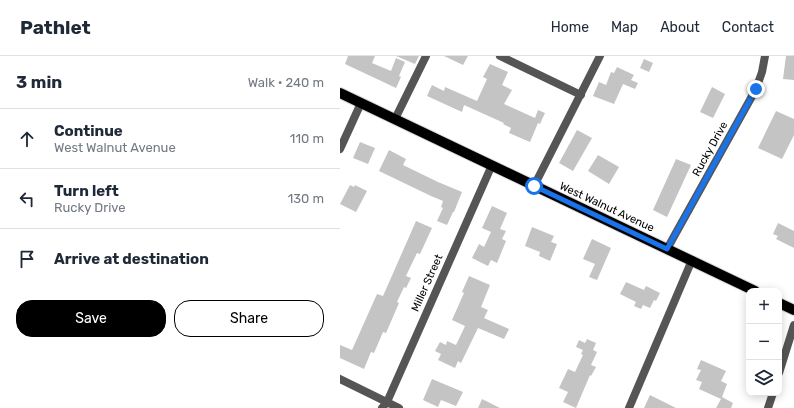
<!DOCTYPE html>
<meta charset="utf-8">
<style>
body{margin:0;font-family:Rubik,sans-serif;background:#f6f6f7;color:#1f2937}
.controls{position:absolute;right:12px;bottom:12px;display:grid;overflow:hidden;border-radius:8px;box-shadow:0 2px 10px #0003}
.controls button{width:36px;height:36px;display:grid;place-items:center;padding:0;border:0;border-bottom:1px solid #e0e1e3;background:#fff;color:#1f2937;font:20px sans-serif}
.stop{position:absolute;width:12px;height:12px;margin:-9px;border:3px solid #1a73e8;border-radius:50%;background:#fff}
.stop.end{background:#1a73e8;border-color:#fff;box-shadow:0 1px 4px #0008}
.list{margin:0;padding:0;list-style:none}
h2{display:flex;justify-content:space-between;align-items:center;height:52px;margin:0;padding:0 16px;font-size:17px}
h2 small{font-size:13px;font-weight:400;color:#747a83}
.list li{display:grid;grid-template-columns:26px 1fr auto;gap:12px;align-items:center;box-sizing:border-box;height:60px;padding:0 16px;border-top:1px solid #e0e1e3}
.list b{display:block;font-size:15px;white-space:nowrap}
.list p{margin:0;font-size:13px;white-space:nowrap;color:#747a83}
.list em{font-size:13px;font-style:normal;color:#747a83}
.actions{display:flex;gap:8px;padding:12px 16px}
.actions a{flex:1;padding:9px 0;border:1px solid #000;border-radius:16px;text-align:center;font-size:14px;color:#000}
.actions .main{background:#000;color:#fff}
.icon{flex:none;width:22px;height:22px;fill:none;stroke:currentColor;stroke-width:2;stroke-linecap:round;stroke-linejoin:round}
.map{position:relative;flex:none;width:454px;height:352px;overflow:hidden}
header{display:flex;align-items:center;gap:24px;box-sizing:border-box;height:56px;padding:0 20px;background:#fff;border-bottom:1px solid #e0e1e3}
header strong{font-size:19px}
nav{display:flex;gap:22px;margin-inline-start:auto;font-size:14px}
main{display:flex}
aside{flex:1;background:#fff}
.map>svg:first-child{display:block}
</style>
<header>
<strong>Pathlet</strong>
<nav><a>Home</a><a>Map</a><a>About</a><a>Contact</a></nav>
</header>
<main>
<aside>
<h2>3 min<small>Walk · 240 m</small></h2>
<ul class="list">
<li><svg class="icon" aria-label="ahead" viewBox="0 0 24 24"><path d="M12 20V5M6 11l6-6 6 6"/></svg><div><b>Continue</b><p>West Walnut Avenue</p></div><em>110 m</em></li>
<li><svg class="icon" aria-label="left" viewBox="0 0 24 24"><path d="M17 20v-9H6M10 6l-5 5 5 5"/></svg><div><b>Turn left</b><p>Rucky Drive</p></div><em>130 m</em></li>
<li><svg class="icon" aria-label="arrive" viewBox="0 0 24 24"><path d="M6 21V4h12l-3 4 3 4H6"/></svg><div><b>Arrive at destination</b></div></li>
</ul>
<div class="actions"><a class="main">Save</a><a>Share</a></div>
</aside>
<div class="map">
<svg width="454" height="352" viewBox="0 0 454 352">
<rect width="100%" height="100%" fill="#fff"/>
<!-- building -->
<path fill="#c4c4c4" d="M8 0H35L32 7 51 15 56 2 65 6 59 20 61 21 56 32 5 8Z
M56 0H79L75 8Z
M104 0H128L123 9Z
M446 0H454V24L443 23Z
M304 3 313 7 309 16 300 12Z
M150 8 168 16 162 29 172 34 164 48 195 62 198 54 205 57 200 68 198 67 190 86 169 77 171 72 163 68 164 67 124 49 122 56 87 40 92 29 104 35 105 31 137 45 147 23 143 21Z
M277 11 294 19 291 24 298 27 295 33 283 28 274 48 253 40 259 26 266 29 271 16 274 17Z
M372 31 385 38 373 62 360 56Z
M436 55 454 63V79L442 103 418 92Z
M237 74 252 82 233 115 219 107Z
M20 86 35 92 28 108 13 102Z
M49 94 66 103 63 109 98 126 122 136 114 156H113L107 169 97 165 103 152 101 151 103 145 91 140 39 115Z
M258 99 279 111 269 128 248 115Z
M336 103 351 109 327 161 313 154Z
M10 129 14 131 15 129 27 135 16 156 0 148Z
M152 150 167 157 160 173 166 175 162 183 166 185 157 207 151 204 148 210 132 202 139 188 144 191 151 176 142 172Z
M76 165 92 172 80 198 77 197 66 220 71 222 66 232 64 231 57 246 59 247 46 277 43 276 34 297 31 296 24 313 0 302V289L12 294 37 238 43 240Z
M438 167 454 175V192L436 183 438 180 433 178Z
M192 171 214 180 211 186 217 188 210 205 199 200 200 196 185 190Z
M252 183 271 192 257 224 249 221 255 208 243 203Z
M129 220 150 229 141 251 148 254 144 262 169 273 164 283 138 272 121 307 118 305 115 312 98 304 101 298 95 295 100 286 106 289 107 285 116 289 125 270 112 264 124 237 122 236Z
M286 226 304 234 306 230 320 237 316 245 314 244 310 252 303 249 301 253 294 250 296 246 280 238Z
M247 283 256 287 253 294 257 296 251 309 256 311 251 320 250 319 236 352 223 346 228 336 219 332 228 313 235 316 243 299 241 298 243 294 236 291 239 284 245 287Z
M361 304 386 315 381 325 387 328 382 341 393 347 391 352H376L381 343 359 333 362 326 356 324 361 314 357 313Z
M92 323 123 336 116 350 101 344 98 351 83 344Z
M310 339 336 352H304Z
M142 343 160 352H138Z"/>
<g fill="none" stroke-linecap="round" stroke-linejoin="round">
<defs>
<path id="primary" d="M0 37 415 235
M439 247 454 254"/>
</defs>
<!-- primary casing -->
<use href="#primary" stroke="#dbdbdb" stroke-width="12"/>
<!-- minor -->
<path stroke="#555" stroke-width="8" d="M160 0 241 39
M55 63 86 0
M0 93 21 47
M194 130 260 0
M327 193 416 33 422 16 425 0
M439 317 454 269
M0 323 59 352
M42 352 47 346 152 109
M289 352 352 204
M428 352 433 337"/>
<!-- primary -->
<use href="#primary" stroke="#000" stroke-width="10"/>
</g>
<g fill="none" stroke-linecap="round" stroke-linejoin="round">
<!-- route -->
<path stroke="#1a73e8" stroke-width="5" d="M194 130 327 193 416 33"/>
</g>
<g text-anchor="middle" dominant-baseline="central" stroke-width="3" stroke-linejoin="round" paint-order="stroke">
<!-- street labels -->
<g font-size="11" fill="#000" stroke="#fff">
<text transform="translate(370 93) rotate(-61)">Rucky Drive</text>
<text transform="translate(267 151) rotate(25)">West Walnut Avenue</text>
<text transform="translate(87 227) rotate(-66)">Miller Street</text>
</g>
</g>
</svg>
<div class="controls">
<button>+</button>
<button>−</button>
<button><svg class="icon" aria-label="layers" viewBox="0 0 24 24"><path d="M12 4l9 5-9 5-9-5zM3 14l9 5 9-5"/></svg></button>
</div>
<div class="stop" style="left:194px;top:130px"></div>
<div class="stop end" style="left:416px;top:33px"></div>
</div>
</main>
